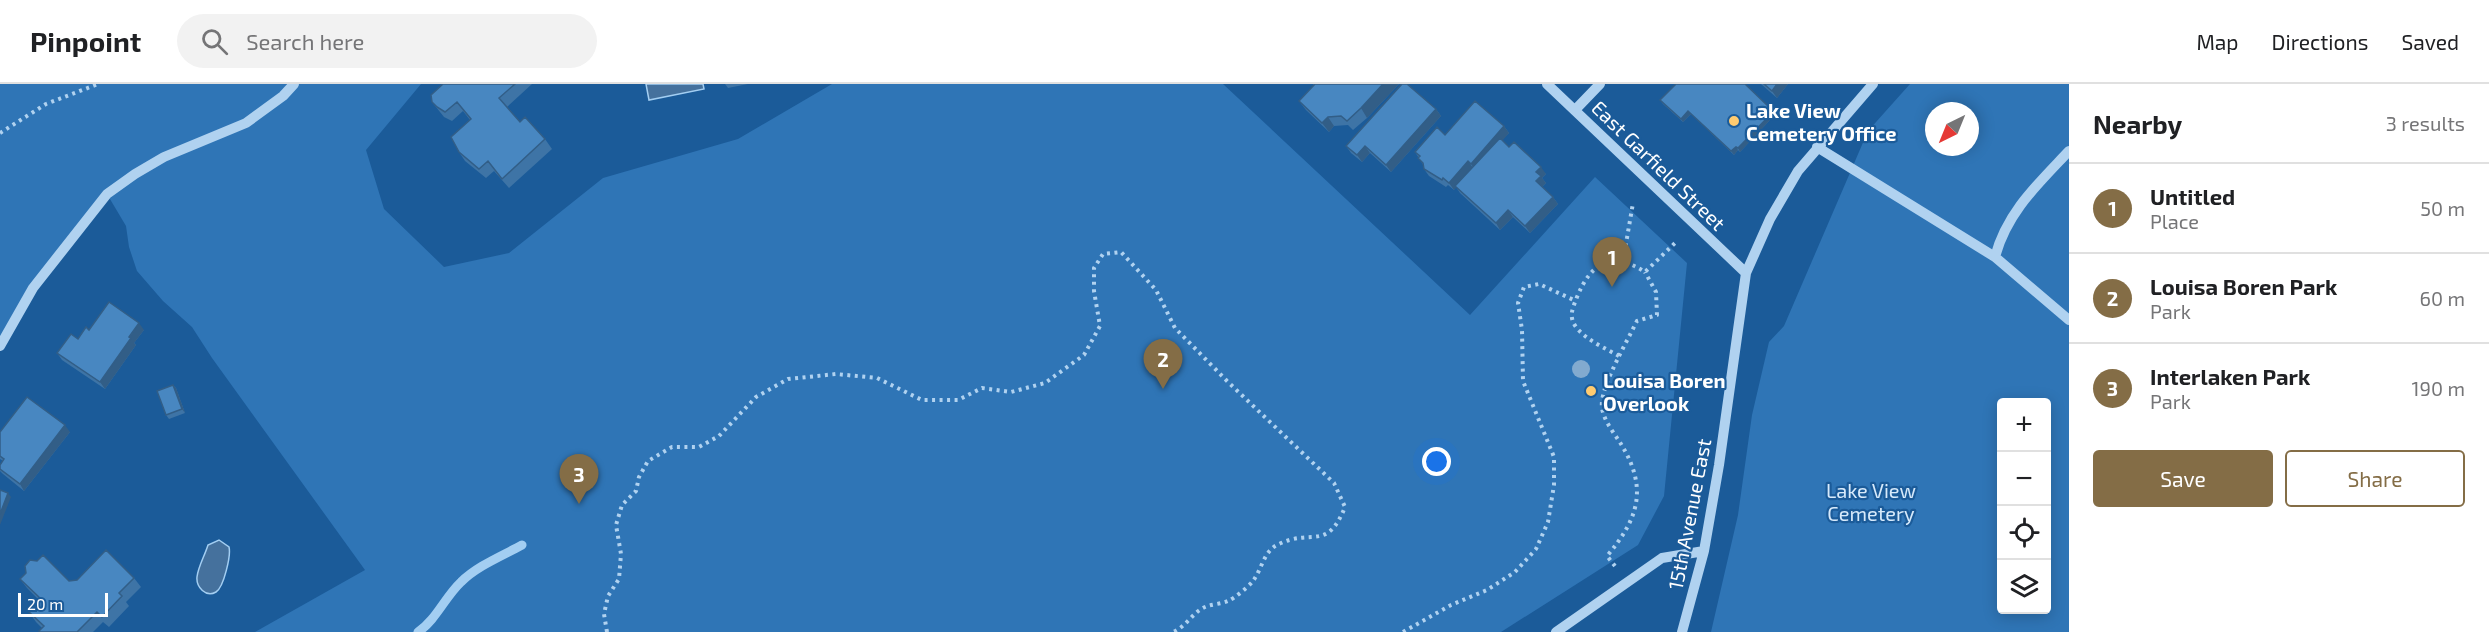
<!DOCTYPE html>
<meta charset="utf-8">
<style>
body{margin:0;font-family:"Exo 2",sans-serif;background:#f2f2f2;color:#202124}
.controls{position:absolute;right:18px;bottom:18px;display:grid;overflow:hidden;border-radius:6px;box-shadow:0 3px 15px #0003}
.controls button{width:54px;height:54px;display:grid;place-items:center;padding:0;border:0;border-bottom:2px solid #e0e0e0;background:#fff;color:#202124;font:30px sans-serif}
.compass{position:absolute;left:1925px;top:18px;width:54px;height:54px;border-radius:50%;background:#fff;box-shadow:0 3px 15px #0003;rotate:223deg}
.scale{position:absolute;left:18px;bottom:15px;width:90px;box-sizing:border-box;padding-left:6px;border:3px solid #fff;border-top:0;font-size:16px;line-height:21px;white-space:nowrap;color:#fff;-webkit-text-stroke:4px #1b5b99;paint-order:stroke}
.you{position:absolute;left:1437px;top:378px;width:21px;height:21px;margin:-15px;border:4px solid #fff;border-radius:50%;background:#1a73e8;box-shadow:0 0 0 9px #1a73e833}
.badge{display:grid;place-items:center;width:39px;height:39px;border-radius:50%;background:#846d46;color:#fff;font-size:20px;font-weight:700}
.pin{position:absolute;translate:-50% -50px;filter:drop-shadow(0 2px 3px #0008)}
.pin::after{content:'';position:absolute;top:32px;width:21px;height:18px;background:inherit;clip-path:polygon(0 0,100% 0,50% 100%)}
.list{margin:0;padding:0;list-style:none}
h2{display:flex;justify-content:space-between;align-items:center;height:78px;margin:0;padding:0 24px;font-size:26px}
h2 small{font-size:20px;font-weight:400;color:#757577}
.list li{display:grid;grid-template-columns:39px 1fr auto;gap:18px;align-items:center;box-sizing:border-box;height:90px;padding:0 24px;border-top:2px solid #e0e0e0}
.list b{display:block;font-size:22px;white-space:nowrap}
.list p{margin:0;font-size:20px;white-space:nowrap;color:#757577}
.list em{font-size:20px;font-style:normal;color:#757577}
.actions{display:flex;gap:12px;padding:18px 24px}
.actions a{flex:1;padding:14px 0;border:2px solid #846d46;border-radius:6px;text-align:center;font-size:21px;color:#846d46}
.actions .main{background:#846d46;color:#fff}
.icon{flex:none;width:33px;height:33px;fill:none;stroke:currentColor;stroke-width:2;stroke-linecap:round;stroke-linejoin:round}
.map{position:relative;flex:none;width:2069px;height:548px;overflow:hidden}
header{display:flex;align-items:center;gap:36px;box-sizing:border-box;height:84px;padding:0 30px;background:#fff;border-bottom:2px solid #e0e0e0}
header strong{font-size:28px}
nav{display:flex;gap:33px;margin-inline-start:auto;font-size:21px}
.search{width:420px;height:54px;background:#f2f2f2;display:flex;align-items:center;gap:15px;box-sizing:border-box;padding:0 21px;border-radius:33px;color:#757577;font-size:22px}
main{display:flex}
aside{flex:1;background:#fff}
.map>svg:first-child{display:block}
</style>
<header>
<strong>Pinpoint</strong>
<div class="search"><svg class="icon" aria-label="search" viewBox="0 0 24 24"><circle cx="10" cy="10" r="6"/><path d="M15 15l6 6"/></svg>Search here</div>
<nav><a>Map</a><a>Directions</a><a>Saved</a></nav>
</header>
<main>
<div class="map">
<svg width="2069" height="548" viewBox="0 0 2069 548">
<rect width="100%" height="100%" fill="#1b5b99"/>
<!-- green -->
<path fill="#2f75b6" fill-rule="evenodd" d="M0 0H421L366 66 384 125 444 183 509 169 603 94 738 55 832 0H1223L1470 231 1595 93 1687 179 1664 412 1638 461 1501 548H255L365 486 212 274 192 243 163 217 137 187 129 163 126 142 107 110 33 204 0 262Z
M1910 0H2069V548H1711L1738 431 1752 331 1769 258 1784 242 1868 47ZM1934 27H1970V63H1934ZM2002 318H2046V526H2002Z"/>
<!-- water -->
<path fill="#45719d" stroke="#a3cef2" stroke-width="1.5" d="M646 0H703L704 5 649 16Z
M219 456 229 463C231 471 224 503 216 508 206 514 196 503 197 493 198 483 205 471 208 461Z"/>
<g fill="none" stroke-linecap="round" stroke-linejoin="round">
<!-- stream -->
<path stroke="#a3cef2" stroke-width="9" d="M418 548C436 536 445 513 461 498 477 482 502 472 522 461"/>
<!-- path -->
<path stroke="#b0d2f0" stroke-width="4" stroke-dasharray="3 4.5" stroke-linecap="butt" d="M0 49 46 20 98 0
M1623 177 1633 119
M1619 272 1637 237 1657 231 1656 208 1645 188
M1615 482 1607 472C1639 434 1648 404 1621 360 1614 349 1604 337 1602 324 1600 310 1613 285 1619 272 1605 264 1586 256 1576 243 1568 232 1573 224 1577 213 1591 179 1611 166 1645 188L1675 159
M607 548 604 530 608 512 619 495 621 470 616 441 622 421 636 407 639 393 648 377 672 363H699L719 352 756 313 788 295 836 290 877 294 922 316H958L982 304 1011 308 1045 299 1084 271 1100 242 1094 207V184L1103 170 1121 168 1156 206 1175 244 1227 297 1334 399 1345 423C1327 468 1312 444 1279 460 1264 466 1262 485 1253 497 1248 503 1235 514 1228 517 1221 520 1212 520 1205 523 1193 528 1186 543 1173 548
M1403 548 1451 521 1487 506 1515 488 1536 465 1548 438 1554 401V373L1523 297 1522 246 1518 219 1524 203 1539 200 1576 217"/>
<!-- minor -->
<path stroke="#b0d2f0" stroke-width="10" d="M1547 0 1746 189
M1575 26 1600 0
M1817 63 1995 173 2069 236
M1995 173C2007 128 2038 100 2069 67
M0 262 33 204 107 110 135 90 164 73 246 39 283 12 294 0
M1556 548 1662 474 1704 467
M1682 548 1704 467 1719 381 1746 189 1770 135 1798 87 1873 0"/>
</g>
<!-- trees -->
<circle fill="#82aacf" cx="1581" cy="285" r="9"/>
<!-- wall -->
<path fill="#3e74a6" d="M443 0H532L507 23 520 38 545 55 552 65 509 104 494 87 486 94 465 77 459 68 470 36 463 27 452 37 444 33 432 18Z
M725 0H748L728 4Z
M1313 0H1399L1367 34 1353 46 1348 41 1334 42 1329 48 1306 26 1299 17 1314 1Z
M1761 0H1788L1777 14Z
M1660 16 1770 24 1773 28 1769 32 1771 35 1740 68 1738 66 1734 71 1691 30 1683 38 1663 20Z
M1436 25 1441 32 1391 88 1370 69 1362 78 1351 69 1346 62Z
M1504 42 1509 49 1502 56 1509 63 1546 90 1542 94 1546 99 1542 103 1553 113 1558 120 1530 149 1513 133 1500 146 1460 109 1456 103 1454 106 1448 101 1446 103 1429 92 1424 85V82L1415 68 1445 51Z
M89 246H144L134 259 136 261 105 305 62 276 57 269 78 255Z
M173 301 176 304 185 329 169 335 166 331Z
M0 348H70L24 407 3 390 0 387V381L3 377 0 375Z
M134 494 141 503 126 518 129 522 109 543 103 538 93 548H40L42 544 36 538 29 528 40 517 27 504 20 495 69 497Z"/>
<!-- shaded-wall -->
<path fill="#325e87" d="M1383 0H1399L1367 34 1361 24Z
M1777 0H1788L1777 14 1772 7Z
M1770 24 1773 28 1769 32 1771 35 1740 68 1738 64Z
M1436 25 1441 32 1391 88 1386 81Z
M1688 27 1691 30 1683 38 1681 35Z
M1328 33 1334 42 1329 48 1322 39Z
M1504 42 1509 49 1476 87 1471 80Z
M1365 62 1370 69 1362 78 1357 71Z
M1736 63 1738 66 1734 71 1731 67Z
M1468 77 1473 84 1454 106 1449 99Z
M1541 83 1546 90 1542 94 1546 99 1541 104 1536 97V88Z
M1553 113 1558 120 1530 149 1525 142Z
M1508 126 1513 133 1500 146 1496 139Z
M139 239 144 246 134 259 136 261 105 305 100 298Z
M173 301 176 304 185 329 182 325Z
M65 341 70 348 24 407 20 400Z
M8 409 11 413 0 441V430Z"/>
<!-- building -->
<path fill="#4887c1" stroke="#325e87" stroke-width="1.5" d="M443 0H515L499 14 520 38 525 33 545 55 502 95 488 77 479 85 459 68 451 53 471 35 457 18 445 28 437 23 432 18 431 11Z
M1315 0H1383L1361 24 1347 37 1341 32 1328 33 1322 39 1299 17Z
M1402 0H1407L1436 25 1386 81 1365 62 1357 71 1346 62Z
M1676 0H1745L1770 24 1766 29 1769 32 1738 64 1736 63 1731 67 1688 27 1681 35 1660 16Z
M1764 0H1777L1772 7Z
M1475 17 1504 42 1471 80 1468 77 1449 99 1443 94 1442 96 1424 85 1423 79 1418 74 1420 72 1415 68 1437 43 1445 51Z
M1500 54 1509 63 1514 58 1541 83 1536 88 1541 92 1536 97 1553 113 1525 142 1508 126 1496 139 1455 102Z
M109 218 139 239 129 253 131 254 100 298 57 269 71 250 78 255 86 243 89 246Z
M173 301 182 325 166 331 157 307Z
M27 313 65 341 20 400 0 385V381L4 375 0 372V348Z
M0 406 8 409 0 430Z
M106 466 134 494 119 509 122 512 102 533 97 528 77 548H40L39 547 44 542 29 528 41 515 20 495 26 489 25 482 30 476 37 477 43 471 69 497 77 496Z"/>
<!-- markers -->
<g fill="#ffcb70" stroke="#1b5b99" stroke-width="2">
<circle cx="1734" cy="37" r="6"/>
<circle cx="1591" cy="307" r="6"/>
</g>
<g text-anchor="middle" dominant-baseline="central" stroke-width="4.5" stroke-linejoin="round" paint-order="stroke">
<!-- poi labels -->
<g font-size="20" font-weight="bold" fill="#fff" stroke="#1b5b99" text-anchor="start">
<text x="1746" y="26">Lake View<tspan x="1746" dy="23">Cemetery Office</tspan></text>
<text x="1603" y="296">Louisa Boren<tspan x="1603" dy="23">Overlook</tspan></text>
</g>
<!-- street labels -->
<g font-size="20" fill="#fff" stroke="#1b5b99">
<text transform="translate(1659 81) rotate(44)">East Garfield Street</text>
<text transform="translate(1689 430) rotate(-79)">15th Avenue East</text>
</g>
<!-- park labels -->
<g font-size="20" fill="#d7eafb" stroke="#1b5b99">
<text x="1871" y="406">Lake View<tspan x="1871" dy="23">Cemetery</tspan></text>
</g>
</g>
</svg>
<div class="controls">
<button>+</button>
<button>−</button>
<button><svg class="icon" aria-label="locate" viewBox="0 0 24 24"><circle cx="12" cy="12" r="6"/><path d="M12 2v4M12 18v4M2 12h4M18 12h4"/></svg></button>
<button><svg class="icon" aria-label="layers" viewBox="0 0 24 24"><path d="M12 4l9 5-9 5-9-5zM3 14l9 5 9-5"/></svg></button>
</div>
<svg class="compass" viewBox="-18 -18 36 36"><path d="M0-13l5 13h-10z" fill="#e53935"/><path d="M0 13l5-13h-10z" fill="#757577"/></svg>
<div class="scale">20 m</div>
<div class="you"></div>
<div class="pin badge" style="left:1612px;top:203px">1</div>
<div class="pin badge" style="left:1163px;top:305px">2</div>
<div class="pin badge" style="left:579px;top:420px">3</div>
</div>
<aside>
<h2>Nearby<small>3 results</small></h2>
<ul class="list">
<li><span class="badge">1</span><div><b>Untitled</b><p>Place</p></div><em>50 m</em></li>
<li><span class="badge">2</span><div><b>Louisa Boren Park</b><p>Park</p></div><em>60 m</em></li>
<li><span class="badge">3</span><div><b>Interlaken Park</b><p>Park</p></div><em>190 m</em></li>
</ul>
<div class="actions"><a class="main">Save</a><a>Share</a></div>
</aside>
</main>
